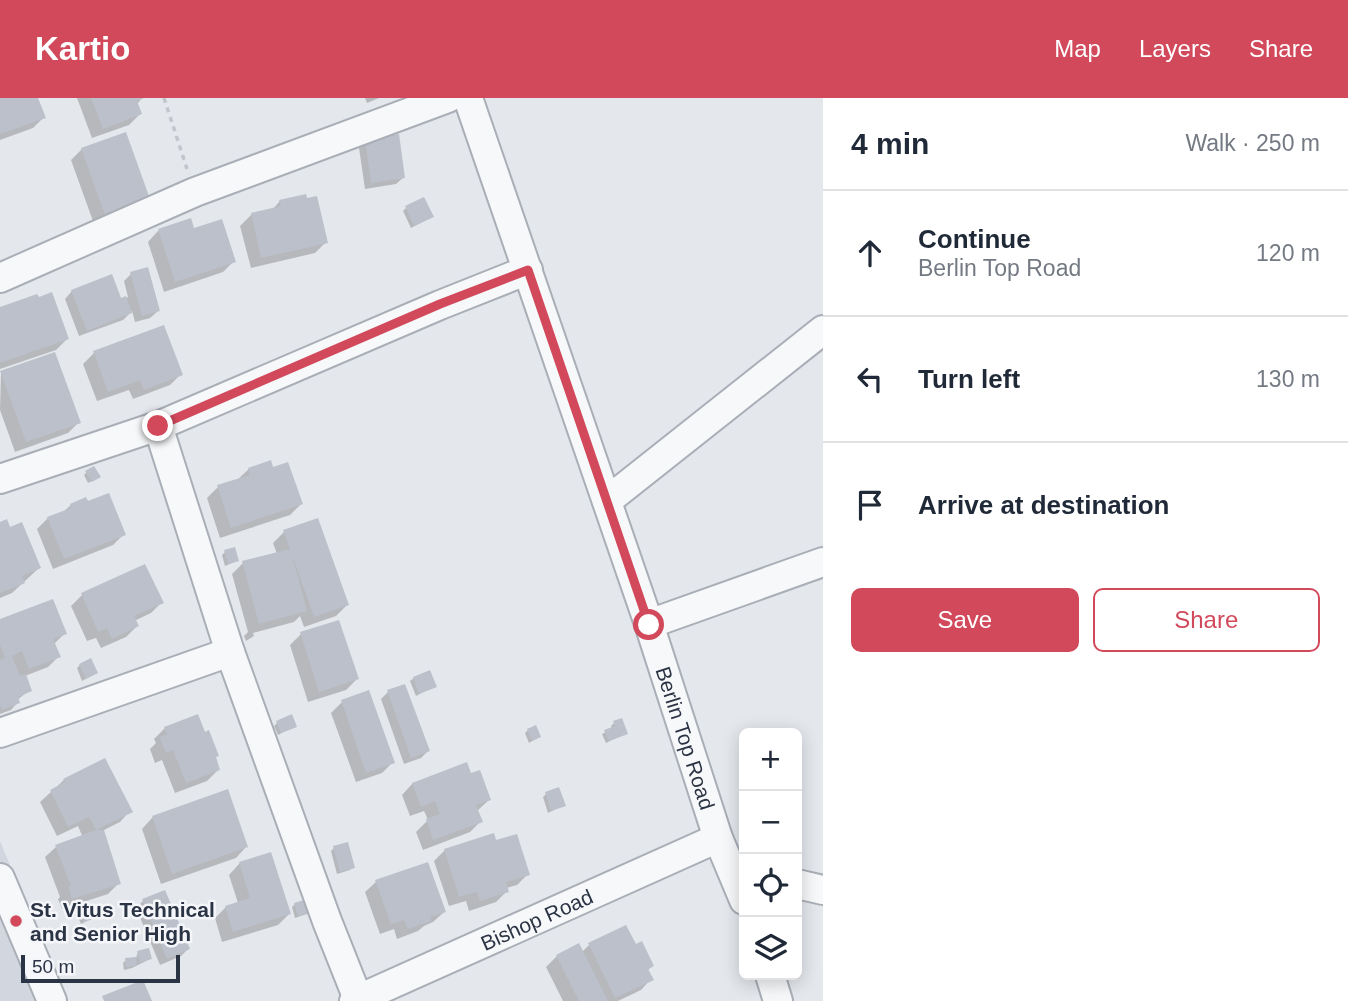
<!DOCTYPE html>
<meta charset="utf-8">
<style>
body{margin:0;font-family:Helvetica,sans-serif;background:#f2f2f3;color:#1f2937}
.controls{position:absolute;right:21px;bottom:21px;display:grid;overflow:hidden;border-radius:10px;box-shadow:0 4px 18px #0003}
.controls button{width:63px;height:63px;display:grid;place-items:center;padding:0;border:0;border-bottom:2px solid #e0e1e3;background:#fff;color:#1f2937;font:35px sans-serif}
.scale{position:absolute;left:21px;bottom:18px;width:159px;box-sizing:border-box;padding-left:7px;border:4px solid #2b3445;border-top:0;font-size:19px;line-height:24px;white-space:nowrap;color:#2b3445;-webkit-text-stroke:5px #f4f6f9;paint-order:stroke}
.stop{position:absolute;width:21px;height:21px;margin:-16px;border:5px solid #d1495b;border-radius:50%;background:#fff}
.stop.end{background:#d1495b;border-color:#fff;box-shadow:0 2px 7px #0008}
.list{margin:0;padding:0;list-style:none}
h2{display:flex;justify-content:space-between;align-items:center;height:91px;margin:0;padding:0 28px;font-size:30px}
h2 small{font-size:23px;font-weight:400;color:#747a83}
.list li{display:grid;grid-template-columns:46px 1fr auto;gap:21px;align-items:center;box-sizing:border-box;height:126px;padding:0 28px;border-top:2px solid #e0e1e3}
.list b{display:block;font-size:26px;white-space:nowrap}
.list p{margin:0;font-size:23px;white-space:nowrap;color:#747a83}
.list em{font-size:23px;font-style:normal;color:#747a83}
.actions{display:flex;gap:14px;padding:21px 28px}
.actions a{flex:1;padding:16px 0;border:2px solid #d1495b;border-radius:10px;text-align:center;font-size:24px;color:#d1495b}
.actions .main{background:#d1495b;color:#fff}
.icon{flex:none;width:38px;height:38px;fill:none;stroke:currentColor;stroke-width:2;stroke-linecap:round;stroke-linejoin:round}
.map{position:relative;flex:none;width:823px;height:903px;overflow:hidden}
header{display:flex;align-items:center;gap:42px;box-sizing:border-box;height:98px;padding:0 35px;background:#d1495b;color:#fff}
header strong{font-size:33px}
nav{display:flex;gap:38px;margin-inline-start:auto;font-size:24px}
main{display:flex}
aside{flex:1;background:#fff}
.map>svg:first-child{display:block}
</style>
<header>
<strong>Kartio</strong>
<nav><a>Map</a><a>Layers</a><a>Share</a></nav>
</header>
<main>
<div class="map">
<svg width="823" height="903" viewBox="0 0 823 903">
<rect width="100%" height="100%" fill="#e4e7ec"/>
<!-- built -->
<path fill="#d2d6de" d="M0 743 66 903H0Z"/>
<!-- shadow -->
<path fill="#0003" d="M0 0H36L44 19 33 30 0 42Z
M77 0H142L137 6 140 16 129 27 92 40Z
M365 0H379L367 5Z
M366 42 404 79 396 86 365 91 359 50Z
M82 51 148 100 94 126 71 62Z
M280 103 326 144 315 155 251 170 240 128 251 117 272 112Z
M406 110 432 119 411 130 403 113Z
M189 122 193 132 234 163 223 174 164 194 148 144 158 133Z
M131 176 158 213 150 220 135 224 132 213 123 222 79 238 65 201 72 193 120 203 128 199 124 183Z
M0 210 67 241 56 252 0 271Z
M163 229 181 276 170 287 133 301 129 292 97 303 83 266 94 255Z
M1 275 79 324 68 335 15 354 0 312Z
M249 371 301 406 290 417 220 440 207 400 218 389 237 382Z
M87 374 96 381 88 385 84 377Z
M87 405 124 436 113 447 53 471 37 431 48 420 63 414 71 407Z
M0 426 39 470 12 495 0 500Z
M284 434 347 507 336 518 304 529 300 518 294 524 253 535 254 538 246 543 244 538 248 534 232 476 243 465 277 456 273 445Z
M225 454 237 463 225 468 222 457Z
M144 468 161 505 151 515 134 523 137 528 126 539 101 550 96 540 87 543 71 508 82 497Z
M0 523 65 535 54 546 59 558 48 569 25 578 30 592 17 602 18 604 11 612 0 616Z
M338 524 357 581 346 592 308 604 290 547 301 536Z
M80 567 96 575 82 583 77 570Z
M414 580 435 588 416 598 410 583Z
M388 594 428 653 421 660 404 666 381 601Z
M342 604 393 664 382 675 356 684 331 615Z
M277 625 295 628 278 637 274 628Z
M614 625 626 635 606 645 602 636 612 631 611 628Z
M165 630 214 660 218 672 207 683 175 695 162 662 155 665 150 651 156 645 154 641Z
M528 632 539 639 529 645 525 635Z
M470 677 489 702 477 713 481 723 470 734 423 752 416 734 428 722 424 713 410 718 402 697 412 686Z
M64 682 130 713 120 724 102 733 119 785 108 796 62 811 58 801 60 799 45 759 56 749 83 740 78 728 57 738 40 704Z
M227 694 246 749 236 760 161 786 142 731 152 720Z
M546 696 564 707 548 715 543 699Z
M495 745 528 776 517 787 506 790 507 793 496 804 469 813 466 803 449 808 434 763 445 752Z
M334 750 353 769 350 772 337 776 331 753Z
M270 757 289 816 278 827 222 844 215 820 226 809 238 805 229 777 239 766Z
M376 784 444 814 433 824 424 828 418 833 397 841 394 831 380 836 365 794Z
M143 803 188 851 181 858 160 867 136 810Z
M295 806 310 815 295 820 292 809Z
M81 816 91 821 81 826 78 819Z
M590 846 652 868 647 873 651 881 641 892 618 903H563L546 869 557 858 582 854Z
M138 854 150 861 132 870 124 872 123 865 126 862 136 860Z"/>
<!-- building -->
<path fill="#bbc0ca" d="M0 0H38L46 20 0 36Z
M91 0H144L137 3 142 16 103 31Z
M126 34 150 101 105 117 81 50Z
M399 36 405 80 371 85 365 41Z
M306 96 307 100 317 98 328 145 261 160 251 115 281 108 279 102Z
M424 99 434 119 414 128 405 108Z
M191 120 194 130 222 121 236 164 175 184 158 131Z
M148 169 160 213 142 218 130 174Z
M112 176 121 200 126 198 132 215 87 233 71 192Z
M52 194 69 241 0 265V209L37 196 39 199Z
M164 227 183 277 144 292 140 282 108 294 93 253Z
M55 254 81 325 26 344 0 273Z
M271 362 273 369 288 364 303 406 231 430 217 387 250 377 248 370Z
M94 368 101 379 92 384 85 373Z
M109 395 126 437 64 461 47 419 71 410 70 406 86 399 88 403Z
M318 420 349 507 314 519 292 457 307 513 259 526 242 463 290 451 283 432Z
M7 421 10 429 22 424 41 470 22 478 25 485 0 495V424Z
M235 449 239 463 228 466 224 452Z
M145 466 164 505 134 518 139 528 112 541 107 530 98 534 81 495Z
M53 501 67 536 53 541 61 559 29 571 22 553 12 558 20 578 26 576 32 593 18 599 20 605 2 612 0 607V562L5 560 0 547V521Z
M339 522 359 581 319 594 300 534Z
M91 560 98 575 86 581 79 566Z
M430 572 437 589 419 596 413 579Z
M405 586 430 653 411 660 387 592Z
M369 592 395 665 366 675 341 602Z
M198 616 205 634 209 632 219 658 216 659 220 672 186 685 173 652 166 655 159 639 167 636 164 629Z
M292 616 297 629 281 635 276 623Z
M622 620 628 636 609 643 604 632 615 628 613 623Z
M536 627 541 639 532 643 527 631Z
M105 660 133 714 96 732 89 719 68 729 50 692 65 684 63 681Z
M467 664 471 675 480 672 491 702 476 707 483 724 433 742 426 721 440 716 435 703 421 709 412 685Z
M559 689 566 708 551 713 545 694Z
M228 691 248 749 172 776 152 718Z
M96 732H104L121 786 72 801 68 788H71L55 747Z
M494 735 496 742 517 736 530 777 506 784 509 794 480 803 477 794 459 799 444 751Z
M348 744 355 770 340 774 333 748Z
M271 754 291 816 233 834 225 808 250 800 239 764Z
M428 764 446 814 430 819 431 823 408 831 404 822 391 826 375 782Z
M165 792 190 851 167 861 142 801Z
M311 800 315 813 298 818 294 805Z
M89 811 93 821 84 824 80 815Z
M626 827 636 846 642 843 654 868 648 871 654 882 615 900 588 845Z
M579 845 608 903H579L556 857Z
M149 850 152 861 140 864 137 853Z
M136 859 137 868 126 869 125 860Z
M143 882 152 903H104L102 898Z"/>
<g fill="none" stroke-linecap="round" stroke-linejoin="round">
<defs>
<g id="minor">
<path id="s1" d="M468 0 649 526 718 740 744 802"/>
<path d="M0 180 195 94 448 0"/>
<path d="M158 328 230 554 327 823 358 901"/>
<path d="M0 381 158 328 440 207 528 172"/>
<path d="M607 403 823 232"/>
<path d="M649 526 823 464"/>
<path d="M0 635 230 554"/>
<path d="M0 780 52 903"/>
<path d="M797 786 823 792"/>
<path d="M770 877 778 903"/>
<path id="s2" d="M354 903 718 740"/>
</g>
</defs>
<!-- minor casing -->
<use href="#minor" stroke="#a9aeb7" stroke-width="32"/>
<!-- path -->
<path stroke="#c2c5cb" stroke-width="3.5" stroke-dasharray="5 5" stroke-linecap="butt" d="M164 0 187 71"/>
<!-- minor -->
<use href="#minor" stroke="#f7f8fa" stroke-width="28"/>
</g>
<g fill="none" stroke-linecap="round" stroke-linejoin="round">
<!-- route -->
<path stroke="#d1495b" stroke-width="9" d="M158 328 440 206 528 172 649 527"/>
</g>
<!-- markers -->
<circle fill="#d1495b" stroke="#f4f6f9" stroke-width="2.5" cx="16" cy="823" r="7"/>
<g text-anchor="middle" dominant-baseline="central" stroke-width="5" stroke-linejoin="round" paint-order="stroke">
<!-- street labels -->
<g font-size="21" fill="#2b3445" stroke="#f4f6f9">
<text stroke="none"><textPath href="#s1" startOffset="676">Berlin Top Road</textPath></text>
<text stroke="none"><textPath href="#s2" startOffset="200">Bishop Road</textPath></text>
</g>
<!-- poi labels -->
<g font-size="21" font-weight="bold" fill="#2b3445" stroke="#f4f6f9" text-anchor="start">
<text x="30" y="811">St. Vitus Technical<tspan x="30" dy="24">and Senior High</tspan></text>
</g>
</g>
</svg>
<div class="controls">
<button>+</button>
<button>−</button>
<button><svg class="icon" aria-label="locate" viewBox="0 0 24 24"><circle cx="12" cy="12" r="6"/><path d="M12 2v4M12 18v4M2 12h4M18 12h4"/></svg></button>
<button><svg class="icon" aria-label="layers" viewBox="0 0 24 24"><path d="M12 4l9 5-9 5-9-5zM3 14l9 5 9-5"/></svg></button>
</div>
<div class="scale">50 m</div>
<div class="stop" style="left:649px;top:527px"></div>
<div class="stop end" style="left:158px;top:328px"></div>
</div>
<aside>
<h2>4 min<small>Walk · 250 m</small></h2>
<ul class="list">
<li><svg class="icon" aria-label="ahead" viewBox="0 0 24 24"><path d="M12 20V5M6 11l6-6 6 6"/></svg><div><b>Continue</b><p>Berlin Top Road</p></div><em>120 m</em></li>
<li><svg class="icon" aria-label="left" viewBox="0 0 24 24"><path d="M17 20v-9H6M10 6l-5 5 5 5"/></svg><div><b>Turn left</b></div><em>130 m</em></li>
<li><svg class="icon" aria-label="arrive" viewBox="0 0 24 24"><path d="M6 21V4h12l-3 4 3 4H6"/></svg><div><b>Arrive at destination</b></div></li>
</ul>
<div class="actions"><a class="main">Save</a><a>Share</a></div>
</aside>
</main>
